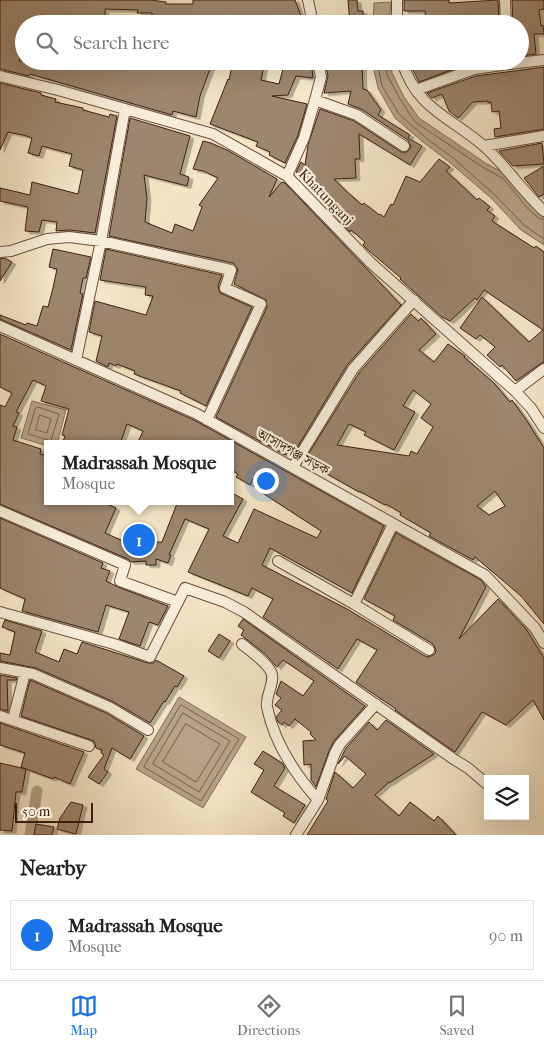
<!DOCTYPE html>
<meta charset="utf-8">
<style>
body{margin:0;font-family:"IM FELL French Canon","Noto Serif Bengali",serif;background:#f6f6f6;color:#202124}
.controls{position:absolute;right:15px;bottom:15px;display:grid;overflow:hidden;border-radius:0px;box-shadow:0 5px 20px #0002}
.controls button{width:45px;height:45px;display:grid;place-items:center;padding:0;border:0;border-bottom:1px solid #e0e0e0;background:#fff;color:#202124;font:25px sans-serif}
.scale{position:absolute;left:15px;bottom:12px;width:78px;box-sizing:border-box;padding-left:5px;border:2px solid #3f200f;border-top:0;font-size:14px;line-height:18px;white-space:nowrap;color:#3f200f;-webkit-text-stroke:4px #f7eeda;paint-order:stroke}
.you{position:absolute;left:265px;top:480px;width:18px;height:18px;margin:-12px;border:4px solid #fff;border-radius:50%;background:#1a73e8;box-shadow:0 0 0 8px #1a73e833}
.badge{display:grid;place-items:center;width:32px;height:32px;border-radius:50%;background:#1a73e8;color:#fff;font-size:16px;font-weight:700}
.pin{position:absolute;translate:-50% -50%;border:2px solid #fff;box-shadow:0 1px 5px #0006}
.popup{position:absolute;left:44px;top:440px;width:190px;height:65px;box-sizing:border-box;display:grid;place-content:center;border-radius:0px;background:#fff;filter:drop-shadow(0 1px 4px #0005);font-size:16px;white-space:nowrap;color:#757577}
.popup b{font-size:19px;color:#202124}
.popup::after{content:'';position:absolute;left:50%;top:100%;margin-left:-10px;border:10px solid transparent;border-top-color:#fff}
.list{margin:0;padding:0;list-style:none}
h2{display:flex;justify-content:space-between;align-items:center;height:65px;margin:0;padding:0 20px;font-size:21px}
h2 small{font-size:16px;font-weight:400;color:#757577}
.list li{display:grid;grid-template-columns:32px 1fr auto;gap:15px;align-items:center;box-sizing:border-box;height:70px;margin:0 10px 10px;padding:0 10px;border:1px solid #e0e0e0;border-radius:0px}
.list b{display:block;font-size:19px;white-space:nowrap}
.list p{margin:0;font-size:16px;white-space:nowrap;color:#757577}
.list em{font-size:16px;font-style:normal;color:#757577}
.icon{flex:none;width:28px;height:28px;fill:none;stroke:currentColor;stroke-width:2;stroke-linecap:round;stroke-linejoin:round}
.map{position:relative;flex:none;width:544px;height:835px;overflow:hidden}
.search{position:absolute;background:#fff;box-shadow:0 5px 20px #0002;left:15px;right:15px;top:15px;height:55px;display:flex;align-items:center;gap:12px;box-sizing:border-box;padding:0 18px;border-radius:28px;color:#757577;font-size:19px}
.sheet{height:145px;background:#fff}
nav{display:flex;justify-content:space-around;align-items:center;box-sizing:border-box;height:70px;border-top:1px solid #e0e0e0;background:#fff;font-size:14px;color:#757577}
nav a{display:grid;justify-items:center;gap:2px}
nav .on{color:#1a73e8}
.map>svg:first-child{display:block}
</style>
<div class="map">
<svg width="544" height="835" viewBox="0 0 544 835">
<defs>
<filter id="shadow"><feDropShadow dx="4" dy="2.5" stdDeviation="0" flood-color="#0004"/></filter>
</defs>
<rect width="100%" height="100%" fill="#f3e5c6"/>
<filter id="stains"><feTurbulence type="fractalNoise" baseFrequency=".004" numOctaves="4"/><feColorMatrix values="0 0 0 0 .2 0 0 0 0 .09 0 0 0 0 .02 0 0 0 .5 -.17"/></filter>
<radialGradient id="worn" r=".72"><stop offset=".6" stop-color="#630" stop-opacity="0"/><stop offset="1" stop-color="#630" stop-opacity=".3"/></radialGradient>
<!-- water -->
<path fill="#b6a288" stroke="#866e58" d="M391 2 389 24H373L374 3Z
M372 61H390L392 73 404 97 419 118 487 164 508 175 532 206 544 216V245L521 230 491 198 448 161 423 142 395 118 378 88Z
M32 401 66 410 57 444H48V446L21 438Z
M179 697 246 737 203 808 136 769Z"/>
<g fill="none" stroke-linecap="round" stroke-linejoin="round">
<!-- shore -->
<path stroke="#7a614c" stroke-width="1" d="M377 61 382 86 399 114 426 138 452 157 494 194 525 226 544 239
M385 61 387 75 400 99 415 122 484 168 504 179 528 209 540 219H544
M38 407 59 414 51 441 28 434 35 409Z
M40 415 51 419 47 433 36 430Z
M181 705 239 739 201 801 144 767Z
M183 713 230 741 199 792 153 764Z
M186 724 220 744 196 782 163 762Z"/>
<!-- canal -->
<path stroke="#b6a288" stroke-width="11" d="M30 835 37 791"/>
</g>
<!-- building -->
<path fill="#9d866e" stroke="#3f200f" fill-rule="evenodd" filter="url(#shadow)" d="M0 0H151L166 2V4H193V0H295L303 21 297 24 213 22V24H202V20L179 19V24H152V13H137L138 10 105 9V24H24V44L19 61H48L69 68 71 61H213L200 96 196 117 173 111 172 115 30 74 29 76 0 69Z
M348 0H357L358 11H363V23L350 24Z
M404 0H449V3L498 0 499 24H426L425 11H404Z
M512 0H544V9L539 10 541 26 543 25 544 34H534L536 54 520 56V24H513Z
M233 61H265L261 80 279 84 285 61H311L313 78 296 76 288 95 272 96 307 104 298 135 285 163 269 155 270 152 256 146 258 142 210 124 228 79 229 80Z
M325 61H362L363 89 367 90 381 110 378 115 410 135 408 138 422 146 410 165 359 134 360 159H355L356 178 334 179 345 190 362 205 364 203 379 215 380 214 384 217 391 204 393 205 406 176 420 182 439 159 450 167 446 171 459 183 477 200 479 198 490 207 487 210 495 216 492 221 534 248 536 246 544 252V362L540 364 516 381 502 365 500 367 487 355 495 347 480 335 476 339 460 328 482 297 529 342 543 330 484 290 477 300 475 298 450 321 442 317 400 279 401 278 368 250 363 245 365 242 351 230 350 232 333 214 337 208 296 172 301 162 305 165 308 145 320 109 354 121 401 152H407L411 147 408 140 361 109 348 104 351 91 324 93 328 76Z
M422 61H480L472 62 419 82 410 64Z
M544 67V129L495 137 494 129 501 128 499 111 492 112 491 102 488 103V101L473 102 458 118 449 111 442 94 432 98 427 93 476 76Z
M0 83 41 93V95L56 99 55 102 83 108V110L109 117 110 114 117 116 95 233 70 230 56 231 57 222 42 220 39 232 25 231 28 207 0 201V188L30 195 32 182 78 194 83 170 69 166 72 154 42 146 39 156 28 153 32 138 23 135 8 132 0 150Z
M130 118 190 136 180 174 189 177 187 186 144 175 147 198 145 222 172 233 175 224 193 231 202 207 199 205 218 178 203 171 193 169 203 141 211 143 229 151 277 179 269 197 282 182 285 183 401 305 347 365 292 456 287 453 285 455 216 417 267 307 266 300 234 284 238 269 233 263 109 236Z
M542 143 544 164 513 166 499 151Z
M544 166V194L539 197 524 178Z
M53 249 91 257 86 278H83L80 293 83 294 71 350 0 319V315L26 325 27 323 37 326 43 306 48 307 53 288 57 269 49 267Z
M106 249 222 275 218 286 220 293 252 307 206 406 180 393 181 391 134 374 135 371 117 364 116 366 109 363 108 367 96 361 102 336 89 332 95 301 146 315 153 296 145 295 146 287 100 280Z
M5 258 12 262 0 281V259Z
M411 314 418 321 421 318 436 334 419 350 434 362 448 344 465 356 464 357 494 383 510 402 512 400 527 421 544 448V624L521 596 475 557 473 560 429 536 431 533 400 515 401 513 386 504 385 505 359 491V492L304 461 359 373ZM413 390 431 404 421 418 433 427 417 454 411 451 409 456 337 445 349 424 366 432 364 435 394 450 415 412 403 406ZM495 491 505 506 489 515 477 506Z
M0 334 194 420 384 526 352 593 270 548 262 565 347 609 425 656 429 657 435 654 436 650 433 644 393 620 395 616 364 599 396 533 481 580 486 587 459 639 498 599 526 629 544 658V720L533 700 506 725 482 712 455 752 395 710 396 709 356 682 377 650 357 639 338 669 263 617 273 599 252 588 248 596 188 572 209 529 185 519 169 555H171L168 563 156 559V565H146V561L131 562 128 559 0 504V405L5 407 12 393 0 387ZM33 380 46 386 41 401 69 409 62 435 65 436 62 444H120L127 424 143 431 137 444H230V469L238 474 236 477 250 485 256 473 268 479 261 492 321 531 317 538 254 509 238 543 223 536 243 499 230 492V501H178L162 542 128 543 105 533 116 508 101 501H48V456L40 454 41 449 13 440 17 427 13 426 19 413 16 412Z
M0 518 103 563 101 568 110 571 106 581 118 587 168 606 158 625 149 622 140 646 119 639 129 612 106 605 98 632 22 611 25 599 0 588Z
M243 619 365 706 334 741 329 751 316 787 311 780V764L304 765 303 741 316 740 310 734 311 732 295 719 289 726 284 722 282 725 278 722 276 717 282 710 275 705 281 698 276 694 281 681 303 696 314 681 283 660 277 667 265 654 241 635 244 630 238 626Z
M5 620 42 631 35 652 59 662 64 649 77 654 82 642 148 663H154L156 660 184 676 177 687 175 686 165 702 164 701 150 723 112 701 36 668 0 661V653L10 655 15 632 2 627Z
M219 634 230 641 219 658 208 651Z
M0 675 17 678 16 680H7L8 711 0 709Z
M30 680 106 713 144 736 130 759 112 748 104 769 108 772 99 784 88 777 104 755 101 753 102 750 96 748 94 741 21 716Z
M386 720 434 754 389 783V782L375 795 399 816 410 802 434 821 438 816 456 835H307L328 801 326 799 335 772 353 788 366 774 345 756 338 764 346 748 369 722 377 730Z
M0 723 84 752 70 784 54 777 53 779 26 769 22 792H16L12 831 0 830V763L26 769 21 767 25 753 0 745Z
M263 751 282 763 285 768 274 786 305 805 294 823 283 816 285 813 251 792 264 770 254 764Z
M71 802 83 805 76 834 57 829 60 818Z
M36 824 54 827 52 835H34Z"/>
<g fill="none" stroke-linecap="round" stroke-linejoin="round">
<defs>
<path id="minor" d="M308 0 313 24
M505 0 506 24
M397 24V0
M402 61C416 109 451 117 485 147 507 167 522 191 544 211
M509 61V64L544 60
M0 76 58 90 213 134 287 176 371 263 515 391 531 408 544 428
M416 90 474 69 509 64
M315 100 357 115 404 146
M484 146 544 136
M287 176 304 138 315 100 321 77 318 61
M0 252 11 251 47 239 69 237 101 241 231 270 225 288 261 304 207 420
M0 326 197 414 485 575 535 628 544 643
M76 360 101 241 125 109
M515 391 544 369
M293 467 353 369 414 300
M0 511 125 565 120 581 178 602 185 588 225 602 244 612 455 760 468 768 488 785
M278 561 354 604 429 650
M354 604 393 524
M0 612 114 644 150 657 178 602
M242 644C251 652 264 660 270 670 277 680 265 695 267 707 274 742 295 774 318 800
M0 668 33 674 109 707 148 730
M0 716 89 746
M13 719 25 673
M296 835 318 800 335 753 340 744 376 704"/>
</defs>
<!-- minor casing -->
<use href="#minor" stroke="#6c513d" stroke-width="12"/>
<!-- minor -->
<use href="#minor" stroke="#f7eeda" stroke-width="10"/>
</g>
<g text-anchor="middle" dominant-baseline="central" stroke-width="4.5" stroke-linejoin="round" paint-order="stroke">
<!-- street labels -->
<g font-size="14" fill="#3f200f" stroke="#f7eeda">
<text transform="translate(326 197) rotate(46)">Khatunganj</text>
<text transform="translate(293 452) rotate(29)">আসাদগঞ্জ সড়ক</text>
</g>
</g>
<rect width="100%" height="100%" filter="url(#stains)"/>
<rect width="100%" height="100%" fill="url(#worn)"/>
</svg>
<div class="controls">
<button><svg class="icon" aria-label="layers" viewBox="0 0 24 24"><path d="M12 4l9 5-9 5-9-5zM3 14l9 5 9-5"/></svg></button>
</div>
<div class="scale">50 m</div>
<div class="you"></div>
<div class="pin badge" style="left:139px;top:540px">1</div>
<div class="popup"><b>Madrassah Mosque</b>Mosque</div>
<div class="search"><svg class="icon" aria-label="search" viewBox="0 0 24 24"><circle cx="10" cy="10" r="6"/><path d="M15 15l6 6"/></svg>Search here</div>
</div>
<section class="sheet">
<h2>Nearby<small></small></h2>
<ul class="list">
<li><span class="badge">1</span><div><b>Madrassah Mosque</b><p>Mosque</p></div><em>90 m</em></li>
</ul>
</section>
<nav>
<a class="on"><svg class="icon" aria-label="map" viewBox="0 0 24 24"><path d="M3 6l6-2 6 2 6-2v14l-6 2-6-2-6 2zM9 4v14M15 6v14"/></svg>Map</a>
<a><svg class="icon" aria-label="directions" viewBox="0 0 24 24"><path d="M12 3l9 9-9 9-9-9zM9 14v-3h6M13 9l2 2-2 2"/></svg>Directions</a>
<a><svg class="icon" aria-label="saved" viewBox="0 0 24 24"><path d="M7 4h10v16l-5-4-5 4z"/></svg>Saved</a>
</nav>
